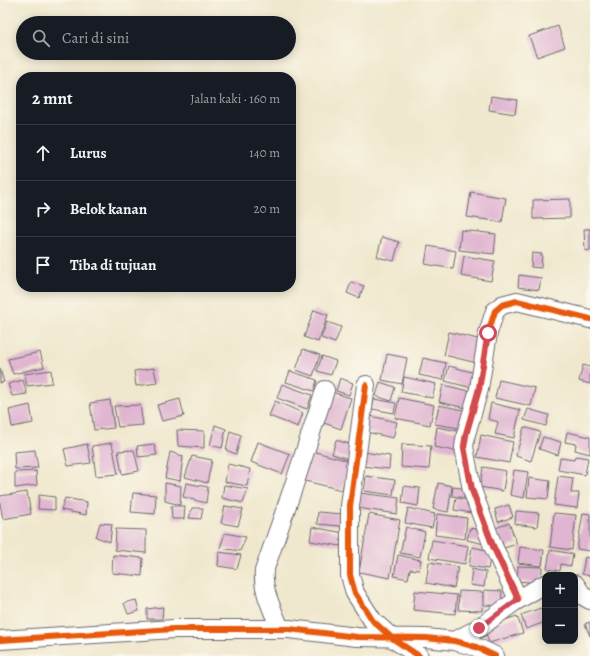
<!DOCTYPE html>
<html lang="id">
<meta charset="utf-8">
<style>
body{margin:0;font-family:Alegreya,serif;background:#242831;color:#f1f3f6}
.controls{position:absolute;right:12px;bottom:12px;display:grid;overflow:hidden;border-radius:8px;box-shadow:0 2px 10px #0003}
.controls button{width:36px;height:36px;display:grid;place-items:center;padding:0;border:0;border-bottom:1px solid #363941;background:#171b24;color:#f1f3f6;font:20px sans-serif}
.stop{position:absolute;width:12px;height:12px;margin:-9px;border:3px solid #d1495b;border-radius:50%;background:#fff}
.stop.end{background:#d1495b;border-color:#fff;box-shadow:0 1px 4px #0008}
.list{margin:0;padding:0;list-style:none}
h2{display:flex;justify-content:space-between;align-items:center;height:52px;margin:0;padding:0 16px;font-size:17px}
h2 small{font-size:13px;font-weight:400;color:#9ea1a6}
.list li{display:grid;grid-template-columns:26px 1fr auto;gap:12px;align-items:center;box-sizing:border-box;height:56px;padding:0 16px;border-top:1px solid #363941}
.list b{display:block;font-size:15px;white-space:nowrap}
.list em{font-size:13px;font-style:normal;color:#9ea1a6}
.icon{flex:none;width:22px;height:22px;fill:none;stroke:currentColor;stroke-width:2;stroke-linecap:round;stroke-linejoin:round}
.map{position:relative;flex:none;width:590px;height:656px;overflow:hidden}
.search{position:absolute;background:#171b24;box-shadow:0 2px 10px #0003;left:16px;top:16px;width:280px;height:44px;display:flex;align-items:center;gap:10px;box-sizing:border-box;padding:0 14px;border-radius:22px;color:#9ea1a6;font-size:15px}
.panel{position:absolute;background:#171b24;box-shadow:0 2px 10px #0003;left:16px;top:72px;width:280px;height:220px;border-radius:16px}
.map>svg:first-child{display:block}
</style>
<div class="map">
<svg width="590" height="656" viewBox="0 0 590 656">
<rect width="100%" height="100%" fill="#fbf7ec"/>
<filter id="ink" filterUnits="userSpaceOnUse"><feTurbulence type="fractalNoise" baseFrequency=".025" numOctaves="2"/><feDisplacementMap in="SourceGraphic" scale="8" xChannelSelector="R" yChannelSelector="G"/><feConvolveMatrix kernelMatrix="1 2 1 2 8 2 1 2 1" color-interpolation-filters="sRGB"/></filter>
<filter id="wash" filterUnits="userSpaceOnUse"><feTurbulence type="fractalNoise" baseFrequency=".012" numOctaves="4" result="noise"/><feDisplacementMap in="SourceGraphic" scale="16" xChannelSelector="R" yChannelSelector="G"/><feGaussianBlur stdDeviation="0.9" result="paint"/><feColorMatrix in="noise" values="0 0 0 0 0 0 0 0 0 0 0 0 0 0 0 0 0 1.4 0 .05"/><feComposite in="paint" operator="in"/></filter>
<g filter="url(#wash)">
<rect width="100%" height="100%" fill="#f0e8ce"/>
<g id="blocks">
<!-- building -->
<path fill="#e0b5d1" d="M558 26 565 47 537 57 529 36Z
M491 96 517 100 515 114 489 110Z
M471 192 506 198 502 222 467 217Z
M570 199V218L533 219V200Z
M584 229H590V250L585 251Z
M461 230 496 234 494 254 459 250Z
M382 237 399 242 394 261 377 257Z
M428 246 456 251 453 269 425 264Z
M532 253 542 254 541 268 531 267Z
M464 256 495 261 491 281 461 276Z
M519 275 541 278 539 290 518 287Z
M351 282 364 286 359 298 347 293Z
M314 310 328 315 318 342 304 337Z
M327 322 341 327 335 343 321 338Z
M449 332 486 341 481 364 444 355Z
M303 349 320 355 313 376 296 370Z
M40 352 44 367 13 374 8 359Z
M387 354 407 358 402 384 382 380Z
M322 356 336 361 331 375 317 371Z
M423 358 446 363 443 380 419 375Z
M583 365 590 367V384L579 381Z
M449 366 479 374 476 389 445 381Z
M154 368 157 383 136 386 134 371Z
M0 369 4 382 0 383Z
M51 370 52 383 27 386 24 374Z
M290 371 317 380 314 391 286 382Z
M404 377 436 384 432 398 401 392Z
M340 378 353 383 349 395 336 391Z
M23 380 27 394 12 396 8 384Z
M499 380 535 388 531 406 495 398Z
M380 382 395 387 391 401 376 396Z
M282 384 312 395 307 409 277 398Z
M443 385 473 392 470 409 439 402Z
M331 392 351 398 341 429 321 422Z
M399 398 434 405 430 425 395 418Z
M180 399 184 416 162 421 157 405Z
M374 399 396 403 394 413 372 409Z
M110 400 114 428 94 430 90 403Z
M275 401 303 413 298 427 269 416Z
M491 403 520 410 514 438 495 434 498 422 488 419Z
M30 405 33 423 12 427 9 410Z
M140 405 143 425 118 427 114 406Z
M439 405 468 411 464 429 435 424Z
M528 409 549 415 546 426 524 420Z
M366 415 397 422 393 438 362 431Z
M215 425 226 429 222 448 210 445Z
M437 427 464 432 461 452 434 447Z
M524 427 540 432 531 461 516 456Z
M177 430 204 431V448L178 446Z
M230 431 241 435 236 454 226 450Z
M567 432 590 437V454L575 450 576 444 565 442Z
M481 435 513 442 509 463 477 457Z
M543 437 561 442 558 455 539 449Z
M336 440 352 445 348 459 332 454Z
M258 442 290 454 282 474 251 462Z
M112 443 118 474 96 476 92 446Z
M87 444 91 463 68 466 64 449Z
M154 444 157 455 138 457 137 446Z
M402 444 431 446 429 469 401 467Z
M35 450 38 468 15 469 14 452Z
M134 450 139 471 122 474 118 451Z
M308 450 349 461 342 490 301 480Z
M170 452 183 456 180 481 165 478Z
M363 452 390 456 389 469 361 466Z
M192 456 212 460 207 483 185 477Z
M575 456 588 458 585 475 558 470 560 458 574 460Z
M228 464 250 469 247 486 225 482Z
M483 467 506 471 503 491 480 487Z
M514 470 528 472 524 498 510 495Z
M36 471 37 485 15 488V472Z
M366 476 395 480 393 495 364 491Z
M558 476 573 478 571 493H579L577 508 554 505Z
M529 478 550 481 548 499 527 497Z
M165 483 181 486 180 505 165 501Z
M186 483 208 487 206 503 183 497Z
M438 483 452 486 448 512 433 509Z
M224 485 248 489 243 503 222 498Z
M404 486 420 488 418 506 402 503Z
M453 487 469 489 468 498 452 496Z
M27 492 31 514 3 519 0 504V496Z
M133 493 156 495 155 514 131 512Z
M360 493 399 498 397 514 357 508Z
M39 495 55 497V510L38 509Z
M65 498 87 502 86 515 61 510Z
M456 498 474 501 472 513 454 510Z
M509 505 513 517 498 522 495 509Z
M171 506H185L184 519H172Z
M225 506 243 509 238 526 221 523Z
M192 508H203L201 519 189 518Z
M408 508 435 514 432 528 405 523Z
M516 511 539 513 537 527 515 524Z
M318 512 342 514 341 526 317 524Z
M554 513 576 515 572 550 550 547Z
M583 513 590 514V551L577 549Z
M369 514 400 520 390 578 359 572Z
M437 514 467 518 465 539 435 535Z
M100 523 112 524 110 542 96 537Z
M509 523 517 544 504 548 496 528Z
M312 527 344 533 341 546 310 541Z
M406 527 425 532 420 557 400 553Z
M470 528 486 531 484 544 467 540Z
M116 529 146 530V553L115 550Z
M225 533 246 537 240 551 220 548Z
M432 540 468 546 465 564 429 558Z
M472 547 491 551 488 569 469 566Z
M520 547 544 550 542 566 518 563Z
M550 550 573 554 571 566 561 564 560 571 547 569Z
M219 552 241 555 237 569 218 566Z
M113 555 143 558 142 576 112 573Z
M398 555 421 560 419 570 410 569 408 579 394 576Z
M585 557 590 558V576L582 574Z
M429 562 458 567 454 588 426 583Z
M518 566 542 567 541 583 517 581Z
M472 569 486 572 484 587 470 585Z
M484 590 502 591 501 606 484 605Z
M415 591 457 595 455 614 413 610Z
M459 591 483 592 482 611 458 610Z
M136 600 139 611 128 614 124 603Z
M163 607 162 619H147V609Z
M541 608 545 622 526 629 521 615Z
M517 616 523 633 489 643 484 627Z
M590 622V636L585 624Z"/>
</g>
</g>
<g filter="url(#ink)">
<use href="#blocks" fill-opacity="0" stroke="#6a676e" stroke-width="1"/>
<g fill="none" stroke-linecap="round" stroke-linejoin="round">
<defs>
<path id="minor" d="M366 385 350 506V575L355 593 373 621 392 638 419 656
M575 584 583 596 590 600
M518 599 493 546 472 490 464 447 466 434 479 389 488 333 495 311 502 305 517 301 590 319
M280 629C273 610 262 591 264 571L292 491 325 390
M0 640 174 629H289L357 637 426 638 455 641 476 647 495 656
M455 641 479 628 514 602 545 584"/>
</defs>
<!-- minor casing -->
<use href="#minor" stroke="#6a676e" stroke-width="20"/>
<!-- minor -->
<use href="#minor" stroke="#fff" stroke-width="18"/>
<defs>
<path id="cycleway" d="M366 385 350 506V575L355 593 373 621 392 638 419 656
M518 599 493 546 472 490 464 447 466 434 479 389 488 333 495 311 502 305 517 301 590 319
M0 640 174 629H289L357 637 426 638 455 641 476 647 495 656"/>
</defs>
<!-- cycleway casing -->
<use href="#cycleway" stroke="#fbf7ec" stroke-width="8"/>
<!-- cycleway -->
<use href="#cycleway" stroke="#e8590c" stroke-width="6"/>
</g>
</g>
<g fill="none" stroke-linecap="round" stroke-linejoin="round" filter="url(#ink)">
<!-- route -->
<path stroke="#d1495b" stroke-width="5" d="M479 628 518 599 493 546 472 490 464 447 466 434 479 389 488 333"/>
</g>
</svg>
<div class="controls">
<button>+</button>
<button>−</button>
</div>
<div class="stop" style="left:488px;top:333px"></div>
<div class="stop end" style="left:479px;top:628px"></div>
<div class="search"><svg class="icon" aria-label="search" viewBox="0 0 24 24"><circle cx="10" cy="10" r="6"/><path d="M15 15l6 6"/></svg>Cari di sini</div>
<section class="panel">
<h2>2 mnt<small>Jalan kaki · 160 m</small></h2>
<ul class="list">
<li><svg class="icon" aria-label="ahead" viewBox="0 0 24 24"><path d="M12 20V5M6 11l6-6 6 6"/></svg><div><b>Lurus</b></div><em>140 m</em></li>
<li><svg class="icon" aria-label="right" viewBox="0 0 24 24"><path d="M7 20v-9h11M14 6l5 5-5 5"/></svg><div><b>Belok kanan</b></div><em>20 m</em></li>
<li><svg class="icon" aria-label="arrive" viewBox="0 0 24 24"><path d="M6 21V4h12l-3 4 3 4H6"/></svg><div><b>Tiba di tujuan</b></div></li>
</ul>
</section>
</div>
